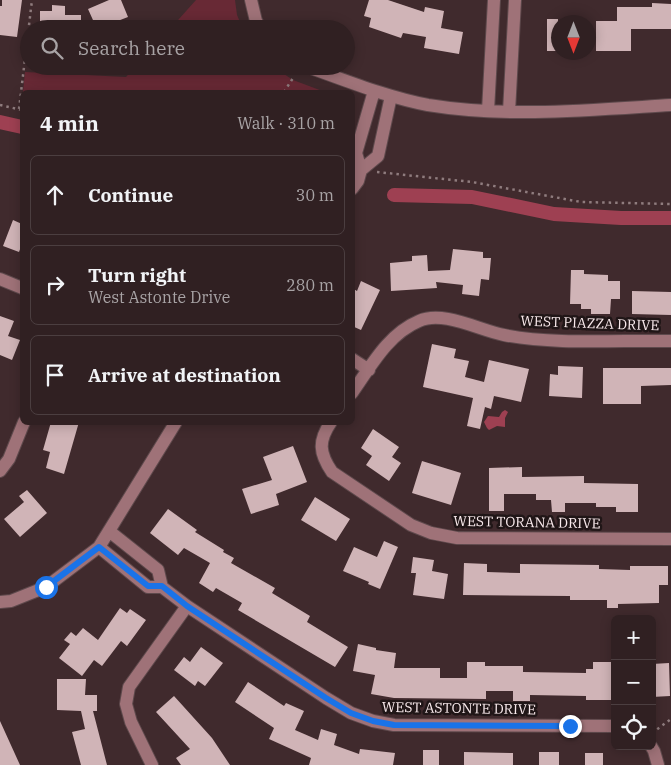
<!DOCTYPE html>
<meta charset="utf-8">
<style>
body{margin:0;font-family:"IBM Plex Serif",serif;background:#38282a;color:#f1f3f6}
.controls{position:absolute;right:15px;bottom:15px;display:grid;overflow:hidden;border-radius:8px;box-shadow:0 2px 12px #0003}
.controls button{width:45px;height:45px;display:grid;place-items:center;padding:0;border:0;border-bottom:1px solid #4b3e40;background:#302022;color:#f1f3f6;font:25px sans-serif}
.compass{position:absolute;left:551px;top:15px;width:45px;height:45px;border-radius:50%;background:#302022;box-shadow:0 2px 12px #0003;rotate:180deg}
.stop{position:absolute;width:15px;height:15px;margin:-11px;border:4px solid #1a73e8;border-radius:50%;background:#fff}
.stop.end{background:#1a73e8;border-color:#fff;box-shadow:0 1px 5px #0008}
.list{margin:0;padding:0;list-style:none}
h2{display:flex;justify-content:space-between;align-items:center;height:65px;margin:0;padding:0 20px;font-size:21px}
h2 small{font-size:16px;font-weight:400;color:#a8a3a5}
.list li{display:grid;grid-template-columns:32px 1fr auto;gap:15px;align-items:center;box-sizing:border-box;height:80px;margin:0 10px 10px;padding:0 10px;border:1px solid #4b3e40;border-radius:8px}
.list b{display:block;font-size:19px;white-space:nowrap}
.list p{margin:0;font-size:16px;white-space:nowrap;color:#a8a3a5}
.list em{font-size:16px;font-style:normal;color:#a8a3a5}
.icon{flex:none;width:28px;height:28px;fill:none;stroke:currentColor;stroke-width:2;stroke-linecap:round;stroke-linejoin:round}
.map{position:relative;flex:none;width:671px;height:765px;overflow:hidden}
.search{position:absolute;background:#302022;box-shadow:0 2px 12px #0003;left:20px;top:20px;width:335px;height:55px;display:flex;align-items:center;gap:12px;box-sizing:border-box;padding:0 18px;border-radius:28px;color:#a8a3a5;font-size:19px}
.panel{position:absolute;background:#302022;box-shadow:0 2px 12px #0003;left:20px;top:90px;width:335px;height:335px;border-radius:8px}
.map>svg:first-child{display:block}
</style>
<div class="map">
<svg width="671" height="765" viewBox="0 0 671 765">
<rect width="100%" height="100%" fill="#402a2d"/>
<!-- green -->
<path fill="#682935" d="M196 0H235L237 15 243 29H170Z
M136 66H272L293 80 325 92H23L25 72 126 77Z"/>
<!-- water -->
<path fill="#9e4052" d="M505 410 508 412 505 418V427L497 426 489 430 487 428 484 422 488 416 499 417 502 412Z"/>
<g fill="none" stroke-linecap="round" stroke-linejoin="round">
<!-- canal -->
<path stroke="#9e4052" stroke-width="14" d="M0 122 22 127
M394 195 472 197 554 214 621 218H671"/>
</g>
<!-- building -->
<path fill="#d0b4b7" d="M2 0H22L17 37 0 35V6H2Z
M109 0H121L128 17 97 29 88 9Z
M369 0H388L424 12 425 7 444 11 441 28 463 32 459 54 424 48 426 37 403 33 401 38 369 27 371 18 364 16Z
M652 3 671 4V29H631V51H596V21H617V7H652Z
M52 5 65 6V15H81V29H40V11H52Z
M547 19H558V51H547Z
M13 220 22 224V244L19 252 3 246Z
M453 249 483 252V258H491L489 280 481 279 479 296 462 294 463 285 436 282 437 288 391 291 390 263 412 261V256L427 255 428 271 450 270Z
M571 270H584V274L608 275V281H620V299H611L610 314H591V309H581V304H570Z
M361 281 380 290 361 330 352 326V288L357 291Z
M632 291 671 292V315L632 314Z
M0 316 14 321 8 336 20 340 12 360 0 355Z
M432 344 456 349 454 358 469 361 465 377 484 382 489 360 529 369 521 402 494 396 491 409 485 407 480 429 467 426 473 398 423 387Z
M558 366 583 367 582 398 549 396 550 374 558 375Z
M603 368H671V385L641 386V404H603Z
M51 422H79L64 474 46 468 50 452 43 450Z
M373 429 399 447 392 457 401 463 389 481 366 465 372 456 361 448Z
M293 446 307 482 276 494 279 505 251 514 242 489 272 480 263 457Z
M422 461 461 473 451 505 412 493Z
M522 467V477L584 476V483L638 484V512H616V507H596V503H565V512H552L551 500H536V494H504V511H489V468Z
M27 490 47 513 20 537 4 519 24 502 19 496Z
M315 497 350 519 336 541 301 520Z
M168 509 197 530 195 532 224 550 223 552 234 558 231 563 275 588 272 593 310 616 307 622 348 647 335 667 238 610 242 603 216 588 213 592 199 583 210 563 184 548 178 555 150 533Z
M384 541 398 547 380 589 368 584 369 582 343 571 354 547 377 557Z
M413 557 434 560 432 571 448 574 444 599 413 595 416 573H411Z
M464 563 487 564V572L520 573V564L599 565V569L630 570V566H668V585H659V603L618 604V608H607V600H570V596L463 595Z
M120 608 127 613 130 609 146 620 127 646 121 641 102 666 94 660 82 676 59 658 70 644 64 640 71 632 76 636 83 628 98 640Z
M358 644 376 648V650L396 653 394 668H440V678H467V662H485V666H523V672L586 673V669H593V662H612V680H615V700H586V696L530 695V701H513V691H486V699L394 698 371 694 375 675 353 671Z
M201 647 223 663 205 686 198 681 195 686 174 670 184 657 190 662Z
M669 663 670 696 652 697V664Z
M57 679H86L85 695H97V711H93L107 765H81L72 732 85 729 81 711 57 710Z
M248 682 284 706 286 703 304 711 295 730 318 740 321 729 337 734 334 745 359 754 360 749 395 753 393 765H309L311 758 269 739 274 728 235 702Z
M174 696 212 738 230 765H181L176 758 190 749 156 712Z
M0 721 20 765H0Z
M423 750H439V765H423Z
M464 752 513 753V765H464Z
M539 752H559V765H539Z
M585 753H603V765H585Z"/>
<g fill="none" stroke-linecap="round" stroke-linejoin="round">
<defs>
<path id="minor" d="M251 0 256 21 261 29
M305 66C345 80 386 97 428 105 508 118 591 110 671 105
M488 111 494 0
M509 112 515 0
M361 170 356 153 374 91
M352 189 358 181 361 170 378 156 391 96
M0 279 22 288
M352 359 369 370
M352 393C371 366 388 334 419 321 443 310 479 330 504 335 554 345 619 340 671 341
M331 422C318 441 319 453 332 472L411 525 431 533 457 538 671 539
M0 471 9 459 24 422
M99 547 148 587H162L158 570 109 531
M162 587 187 606 326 698 351 713 373 721 394 725 615 726
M0 602 11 601 46 587 99 547 176 422
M651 746 654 751 658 765
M152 765 131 722 126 704 129 687 187 606"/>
</defs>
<!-- minor casing -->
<use href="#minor" stroke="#5e494c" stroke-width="14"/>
<!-- path -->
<path stroke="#8f7c7e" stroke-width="2.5" stroke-dasharray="2.5 4" stroke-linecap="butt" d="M284 92 293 78
M0 105 22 110
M19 109 32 0
M377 172 472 182 581 202 671 204
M652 733 671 719"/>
<!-- minor -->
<use href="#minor" stroke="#9f7278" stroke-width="12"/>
</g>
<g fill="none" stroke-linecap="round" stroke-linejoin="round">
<!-- route -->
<path stroke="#1a73e8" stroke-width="6" d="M46 587 99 547 148 586H162L187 606 326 698 351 713 373 721 394 725 570 726"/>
</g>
<g text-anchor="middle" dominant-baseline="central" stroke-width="5" stroke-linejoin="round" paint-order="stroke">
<!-- street labels -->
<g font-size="14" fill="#f9eaec" stroke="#201617">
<text transform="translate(590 323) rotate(2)">WEST PIAZZA DRIVE</text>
<text transform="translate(527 522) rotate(1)">WEST TORANA DRIVE</text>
<text transform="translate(459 708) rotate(1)">WEST ASTONTE DRIVE</text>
</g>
</g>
</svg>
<div class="controls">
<button>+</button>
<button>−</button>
<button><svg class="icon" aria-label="locate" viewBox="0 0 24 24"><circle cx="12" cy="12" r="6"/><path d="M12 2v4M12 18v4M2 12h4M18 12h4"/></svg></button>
</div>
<svg class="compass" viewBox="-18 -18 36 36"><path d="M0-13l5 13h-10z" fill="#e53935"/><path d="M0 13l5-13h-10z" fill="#a8a3a5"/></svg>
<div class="stop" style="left:46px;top:587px"></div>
<div class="stop end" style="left:570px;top:726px"></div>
<div class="search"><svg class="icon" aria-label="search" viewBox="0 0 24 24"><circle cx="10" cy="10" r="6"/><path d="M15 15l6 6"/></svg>Search here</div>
<section class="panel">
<h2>4 min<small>Walk · 310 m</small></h2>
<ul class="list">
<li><svg class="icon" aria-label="ahead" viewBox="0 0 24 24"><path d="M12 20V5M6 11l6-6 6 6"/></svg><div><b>Continue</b></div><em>30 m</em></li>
<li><svg class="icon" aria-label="right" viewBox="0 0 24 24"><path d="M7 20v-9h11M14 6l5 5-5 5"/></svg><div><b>Turn right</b><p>West Astonte Drive</p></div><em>280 m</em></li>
<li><svg class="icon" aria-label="arrive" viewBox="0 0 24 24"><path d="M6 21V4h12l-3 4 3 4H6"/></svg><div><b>Arrive at destination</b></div></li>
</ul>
</section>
</div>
